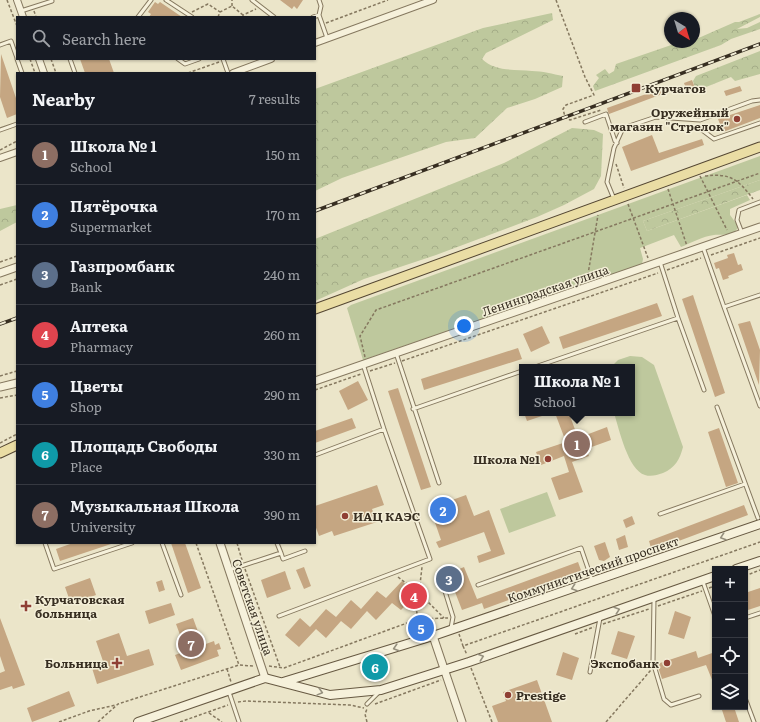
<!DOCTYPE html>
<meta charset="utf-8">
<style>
body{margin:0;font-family:Literata,serif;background:#20242c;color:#f1f3f6}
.controls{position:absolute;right:12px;bottom:12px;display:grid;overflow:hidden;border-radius:0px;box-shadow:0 1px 3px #0004}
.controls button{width:36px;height:36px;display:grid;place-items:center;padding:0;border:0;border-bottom:1px solid #363941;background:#171b24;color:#f1f3f6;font:20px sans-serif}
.compass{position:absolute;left:664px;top:12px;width:36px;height:36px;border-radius:50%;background:#171b24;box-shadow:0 1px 3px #0004;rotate:142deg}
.you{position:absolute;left:464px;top:326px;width:14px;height:14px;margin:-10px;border:3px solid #fff;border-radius:50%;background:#1a73e8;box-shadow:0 0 0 6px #1a73e833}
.badge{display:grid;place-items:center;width:26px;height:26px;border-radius:50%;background:#c5a29f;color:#fff;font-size:13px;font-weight:700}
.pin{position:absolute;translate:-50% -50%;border:2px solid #fff;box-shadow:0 1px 4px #0006}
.popup{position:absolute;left:519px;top:364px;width:116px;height:52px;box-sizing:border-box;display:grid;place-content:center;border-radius:0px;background:#171b24;filter:drop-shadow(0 1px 3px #0005);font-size:13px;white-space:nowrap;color:#9ea1a6}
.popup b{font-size:15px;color:#f1f3f6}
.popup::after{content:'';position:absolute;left:50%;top:100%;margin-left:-8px;border:8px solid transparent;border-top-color:#171b24}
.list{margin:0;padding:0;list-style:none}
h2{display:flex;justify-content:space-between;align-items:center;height:52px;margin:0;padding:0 16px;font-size:17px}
h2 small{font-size:13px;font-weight:400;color:#9ea1a6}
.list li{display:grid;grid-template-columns:26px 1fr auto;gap:12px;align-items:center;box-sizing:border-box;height:60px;padding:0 16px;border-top:1px solid #363941}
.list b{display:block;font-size:15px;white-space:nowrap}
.list p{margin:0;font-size:13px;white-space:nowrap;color:#9ea1a6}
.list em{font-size:13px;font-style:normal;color:#9ea1a6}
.icon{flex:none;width:22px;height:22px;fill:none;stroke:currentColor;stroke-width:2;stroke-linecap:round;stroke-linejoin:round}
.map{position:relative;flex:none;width:760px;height:722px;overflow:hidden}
.search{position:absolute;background:#171b24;box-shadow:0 1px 3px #0004;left:16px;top:16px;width:300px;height:44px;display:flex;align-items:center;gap:10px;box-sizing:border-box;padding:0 14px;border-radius:0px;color:#9ea1a6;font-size:15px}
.panel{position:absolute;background:#171b24;box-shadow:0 1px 3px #0004;left:16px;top:72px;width:300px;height:472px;border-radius:0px}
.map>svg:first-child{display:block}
</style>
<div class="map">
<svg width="760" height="722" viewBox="0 0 760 722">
<defs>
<pattern id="forest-crowns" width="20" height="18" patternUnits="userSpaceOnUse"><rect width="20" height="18" fill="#bec89d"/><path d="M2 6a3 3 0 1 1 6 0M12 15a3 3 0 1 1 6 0" fill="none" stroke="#a4ac87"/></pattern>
</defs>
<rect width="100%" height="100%" fill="#ebe5c9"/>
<!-- grass -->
<path fill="#bec89d" d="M760 156V180L643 221 647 231 747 195 750 200 730 209V215L738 226C736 237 722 234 714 235 703 236 691 243 681 247L674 235 640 248 643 259 642 264 363 360 347 308 351 305Z
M630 356 642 357 654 365 683 447C680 459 675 468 663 473 657 475 651 477 645 475 628 470 619 429 614 413H632V367H611L618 360Z
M547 492 556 516 509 533 500 509Z"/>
<!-- forest -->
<path fill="url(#forest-crowns)" d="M552 13 553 20 486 53 482 59C495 72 515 69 532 71 542 71 553 74 563 76L562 87 535 99 507 108 475 138 446 142 342 178 315 191V89L483 28Z
M760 14V17L737 29 747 28 760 22V29L731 39 721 45 595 91 593 86 599 78 596 75 605 69 609 74 614 71 616 64 680 42H694V40L735 22H739Z
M760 51V74L735 81 731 77 706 87 695 88 693 81 696 76Z
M572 128 594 130 603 134 601 176 594 189 564 205 537 217 436 255 364 279 315 301V239L504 163Z
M760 180V190L647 231 643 221Z
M17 205V222L0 231V209Z"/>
<!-- building -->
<path fill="#c5a682" d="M280 0H303L297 9 294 6 292 9Z
M155 2 158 4 160 2 182 17H149L151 14 148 12Z
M1 54 17 101V114L7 118 0 97Z
M80 59H109L114 73H85Z
M692 80 695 88 687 91 684 83Z
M740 86 742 91 726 96 724 91Z
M663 88 665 93 609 114 608 112 607 108Z
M760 105V118L723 132 718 119Z
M652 135 659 153 702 139 704 145 631 171 622 147Z
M734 253 738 265 741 264 743 270 728 276 729 278 723 280 719 268 716 269 714 263 728 258 727 255Z
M693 295 725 393 715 397 682 299Z
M657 303 662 316 563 349 559 337Z
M750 321 760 350 759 385 738 324Z
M542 326 550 343 531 352 523 334Z
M518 348 522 359 424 390 421 379Z
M358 381 368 400 348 410 339 391Z
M398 388 431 487 421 490 388 391Z
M524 413H547L548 414 527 421Z
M555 413H569L578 438 607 427 611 440 586 449 589 456 572 462 583 492 559 500 551 478 569 472 564 456 541 465 536 452 566 442Z
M352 418 356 428 315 443V431Z
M719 428 738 483 726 487 708 432Z
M377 485 384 505 372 509 377 522 334 536 332 531 319 536 315 525V506Z
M466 495 474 516 489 510 505 554 479 563 477 556 491 551 484 532 439 548 436 542 441 540 430 508Z
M744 505 748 515 652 551 649 541Z
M632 516 635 524 626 528 623 520Z
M625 535 628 547 619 550 616 539Z
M605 542 610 557 604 561 599 560 594 546Z
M73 543H110L111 544 60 561 56 549Z
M171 543H185L201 588 188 593Z
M578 562 582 573 484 609 482 603 462 610 448 574 464 567 477 599Z
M304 567 311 586 304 589 296 570Z
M285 571 291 589 267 598 261 580Z
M90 578 96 595 71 604 65 587Z
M162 580 165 590 159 592 156 582Z
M402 581 416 594 401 610 392 603 376 620 367 611 351 629 341 621 326 638 316 629 299 647 285 635 300 618 310 627 326 609 336 617 351 600 361 609 377 591 386 598Z
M760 588V606L745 611V593Z
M171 603 175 615 149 624 145 611Z
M675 611 691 617 684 639 668 634Z
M0 618 25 685 13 689 12 686 0 690V673L5 671 0 656Z
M193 618 203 645 214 641 215 645 219 643 221 649 217 650 219 656 181 670 175 655 186 651 176 624Z
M618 631 635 636 627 659 611 654Z
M119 633 127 656 149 649 154 665 97 684 92 668 104 664 96 641Z
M696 651 698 658 715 652V687L706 665 662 679 657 664Z
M563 652 579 658 572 680 556 675Z
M537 680 552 722H498L492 706 506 701 503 692Z
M69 691 75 706 32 722 27 708Z
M721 707H734L739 722H726Z"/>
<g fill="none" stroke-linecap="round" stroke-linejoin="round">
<defs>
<path id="service" d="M166 0 192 17
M252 0 274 17
M319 0 321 6 319 15 327 38
M21 11 52 1
M138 17 151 0
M313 17 319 15
M0 45 11 41 17 58
M17 59 22 73
M70 59 75 73
M178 59 185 64 199 59
M223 59 228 73
M585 122 606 114 615 141 617 143
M0 130 17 124
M702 130 714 139 760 123
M614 199 607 182 614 148 623 128 656 117 700 120 752 101 760 100
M742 233 737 220 739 210 760 202
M703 247 724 307
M760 295 724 307 760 406
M678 318 704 390
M396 353 439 483
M535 367 678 318 660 262
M717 407 758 518
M413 409 522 371
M315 455 384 429
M660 514 745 484
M45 543 54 569 132 543
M162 543 181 595
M277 543 281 553
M229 570 281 553 283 559 305 551
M439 572 453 617 451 628
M703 582 715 616
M478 585 581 548 592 580
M654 599 653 662 664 699 671 705 699 696
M279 616 430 559 384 429 363 364
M745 618 760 613
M590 672 600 618
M229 692 239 722
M745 698 754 722
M367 704 378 693"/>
<path id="minor" d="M17 0 23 17
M315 43 433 0
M39 59 44 73
M233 73 271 59
M0 158 17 152"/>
<path id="tertiary" d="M0 273 17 267
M315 381 760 227
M0 387 17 383
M220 543 265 678
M433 636 462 722"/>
<path id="secondary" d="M736 569 760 561
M283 682 433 636 760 524
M138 722 265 678 330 695 381 690 469 662 715 576"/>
<path id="primary" d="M315 309 760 147
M0 453 17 445"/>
</defs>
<!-- service casing -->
<use href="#service" stroke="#85785f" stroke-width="5"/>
<!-- minor casing -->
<use href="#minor" stroke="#85785f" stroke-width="8"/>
<!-- tertiary casing -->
<use href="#tertiary" stroke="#85785f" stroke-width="9"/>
<!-- secondary casing -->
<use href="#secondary" stroke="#675942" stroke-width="10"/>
<!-- primary casing -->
<use href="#primary" stroke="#544632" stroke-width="11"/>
<!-- path -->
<path stroke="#85785f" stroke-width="1.5" stroke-dasharray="3 2" stroke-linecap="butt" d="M7 0 17 26
M556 0 585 77 594 95 566 105 563 109 565 117 570 120 601 110
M232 6V0
M34 11 36 17
M192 12 208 4 220 12
M218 17 220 12 232 6 243 15
M243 17V15L256 9
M326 23 388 0
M30 59 35 73
M51 59 56 73
M188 73 219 62
M0 150 17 141
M616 164 624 188
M700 176 727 230
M705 176C730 173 738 179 753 199
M668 189 687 246
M628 204 648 258
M711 255 760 238
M0 262 17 256
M667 270 701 258
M587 280 598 215
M0 285 17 279
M365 357 360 336 376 310 760 173
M402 361 658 273
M370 371 395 363
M0 376 17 371
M315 390 361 374
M0 398 17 395
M0 443 17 434
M196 543 239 665
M237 543 242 560
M245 569 280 667
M745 576 760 570
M398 577 419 593 444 618
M709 588 715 586
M658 606 702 591
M418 619 415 602 419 593 422 567
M603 624 649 609
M459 634 463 646 760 542
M575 634 594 627
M463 646 467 655
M269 666 284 668 418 619 448 618
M471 668 492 722
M227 669 231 682
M238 702 246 701 350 705 364 708
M375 704 441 680
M209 713 222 722
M59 722 89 711 116 705
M98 722 118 704 239 665 253 666
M180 722 228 705
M367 722 365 714 367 709
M606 722 651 670"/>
<!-- service -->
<use href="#service" stroke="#f6f1db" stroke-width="3"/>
<!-- minor -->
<use href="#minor" stroke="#f6f1db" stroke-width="6"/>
<!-- tertiary -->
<use href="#tertiary" stroke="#f6f1db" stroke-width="7"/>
<!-- secondary -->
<use href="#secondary" stroke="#f6f1db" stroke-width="8"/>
<!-- primary -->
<use href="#primary" stroke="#eadda4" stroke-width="9"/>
<defs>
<path id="rail" d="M315 211 760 44
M0 324 17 318"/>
</defs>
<!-- rail casing -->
<use href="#rail" stroke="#372e21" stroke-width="3.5"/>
<!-- rail -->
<use href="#rail" stroke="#f3eed7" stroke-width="2" stroke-dasharray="6" stroke-linecap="butt"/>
</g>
<!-- one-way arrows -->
<defs><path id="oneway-chevron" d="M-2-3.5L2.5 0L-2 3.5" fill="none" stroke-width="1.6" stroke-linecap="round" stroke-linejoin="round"/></defs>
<g stroke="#96907e">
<use href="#oneway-chevron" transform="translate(723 537) rotate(161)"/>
<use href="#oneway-chevron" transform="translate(574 588) rotate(161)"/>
<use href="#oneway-chevron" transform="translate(617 610) rotate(-19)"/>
<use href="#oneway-chevron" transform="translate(396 648) rotate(163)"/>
<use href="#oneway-chevron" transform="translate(481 657) rotate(-19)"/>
<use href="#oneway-chevron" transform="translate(320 692) rotate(15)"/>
</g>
<!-- markers -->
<g fill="#8f3f34" stroke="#f3eed7" stroke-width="1.5">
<rect x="631" y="83" width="10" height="10" rx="2"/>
<circle cx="737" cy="119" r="4"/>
<circle cx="548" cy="459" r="4"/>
<circle cx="345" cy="516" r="4"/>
<path d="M24 600h4v4h4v4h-4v4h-4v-4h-4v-4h4z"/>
<path d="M115 657h4v4h4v4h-4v4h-4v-4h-4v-4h4z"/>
<circle cx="667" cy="663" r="4"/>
<circle cx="508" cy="695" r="4"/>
</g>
<g text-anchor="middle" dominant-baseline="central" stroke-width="3" stroke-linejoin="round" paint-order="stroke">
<!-- poi labels -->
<g font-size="12" font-weight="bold" fill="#372e21" stroke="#f3eed7" text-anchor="start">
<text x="645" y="88">Курчатов</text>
<text x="729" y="112" text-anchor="end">Оружейный<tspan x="729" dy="14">магазин "Стрелок"</tspan></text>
<text x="540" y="459" text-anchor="end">Школа №1</text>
<text x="353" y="516">ИАЦ КАЭС</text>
<text x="35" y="599">Курчатовская<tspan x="35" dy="14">больница</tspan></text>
<text x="108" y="663" text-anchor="end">Больница</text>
<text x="659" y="663" text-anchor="end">Экспобанк</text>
<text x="516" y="695">Prestige</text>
</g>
<!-- street labels -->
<g font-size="12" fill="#372e21" stroke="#f3eed7">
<text transform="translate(545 290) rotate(-19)">Ленинградская улица</text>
<text transform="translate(593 569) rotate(-19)">Коммунистический проспект</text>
<text transform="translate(253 607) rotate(71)">Советская улица</text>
</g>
</g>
</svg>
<div class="controls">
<button>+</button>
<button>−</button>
<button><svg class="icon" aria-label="locate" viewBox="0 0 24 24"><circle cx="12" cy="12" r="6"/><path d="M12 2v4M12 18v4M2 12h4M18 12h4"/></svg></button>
<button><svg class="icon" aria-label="layers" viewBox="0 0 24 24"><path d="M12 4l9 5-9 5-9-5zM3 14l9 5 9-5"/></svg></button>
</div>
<svg class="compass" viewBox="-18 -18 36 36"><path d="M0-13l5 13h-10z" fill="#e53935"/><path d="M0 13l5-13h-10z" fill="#9ea1a6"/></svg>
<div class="you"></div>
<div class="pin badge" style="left:577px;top:444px;background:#8d6e63">1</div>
<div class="popup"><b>Школа № 1</b>School</div>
<div class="pin badge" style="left:443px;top:510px;background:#3f7fe0">2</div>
<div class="pin badge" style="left:449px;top:579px;background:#5c6f8a">3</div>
<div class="pin badge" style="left:414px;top:596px;background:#e0444e">4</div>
<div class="pin badge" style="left:421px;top:628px;background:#3f7fe0">5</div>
<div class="pin badge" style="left:375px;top:667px;background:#0f9aa8">6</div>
<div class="pin badge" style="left:191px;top:644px;background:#8d6e63">7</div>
<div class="search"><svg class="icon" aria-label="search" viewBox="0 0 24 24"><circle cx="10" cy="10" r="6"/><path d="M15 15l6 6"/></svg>Search here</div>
<section class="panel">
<h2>Nearby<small>7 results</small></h2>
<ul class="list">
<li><span class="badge" style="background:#8d6e63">1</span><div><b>Школа № 1</b><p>School</p></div><em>150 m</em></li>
<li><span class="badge" style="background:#3f7fe0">2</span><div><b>Пятёрочка</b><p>Supermarket</p></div><em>170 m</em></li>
<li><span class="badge" style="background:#5c6f8a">3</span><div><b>Газпромбанк</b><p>Bank</p></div><em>240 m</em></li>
<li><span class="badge" style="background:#e0444e">4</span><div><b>Аптека</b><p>Pharmacy</p></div><em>260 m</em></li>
<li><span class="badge" style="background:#3f7fe0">5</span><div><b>Цветы</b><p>Shop</p></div><em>290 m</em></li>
<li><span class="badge" style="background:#0f9aa8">6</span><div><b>Площадь Свободы</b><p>Place</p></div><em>330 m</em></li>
<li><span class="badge" style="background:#8d6e63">7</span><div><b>Музыкальная Школа</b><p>University</p></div><em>390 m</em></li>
</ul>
</section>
</div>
